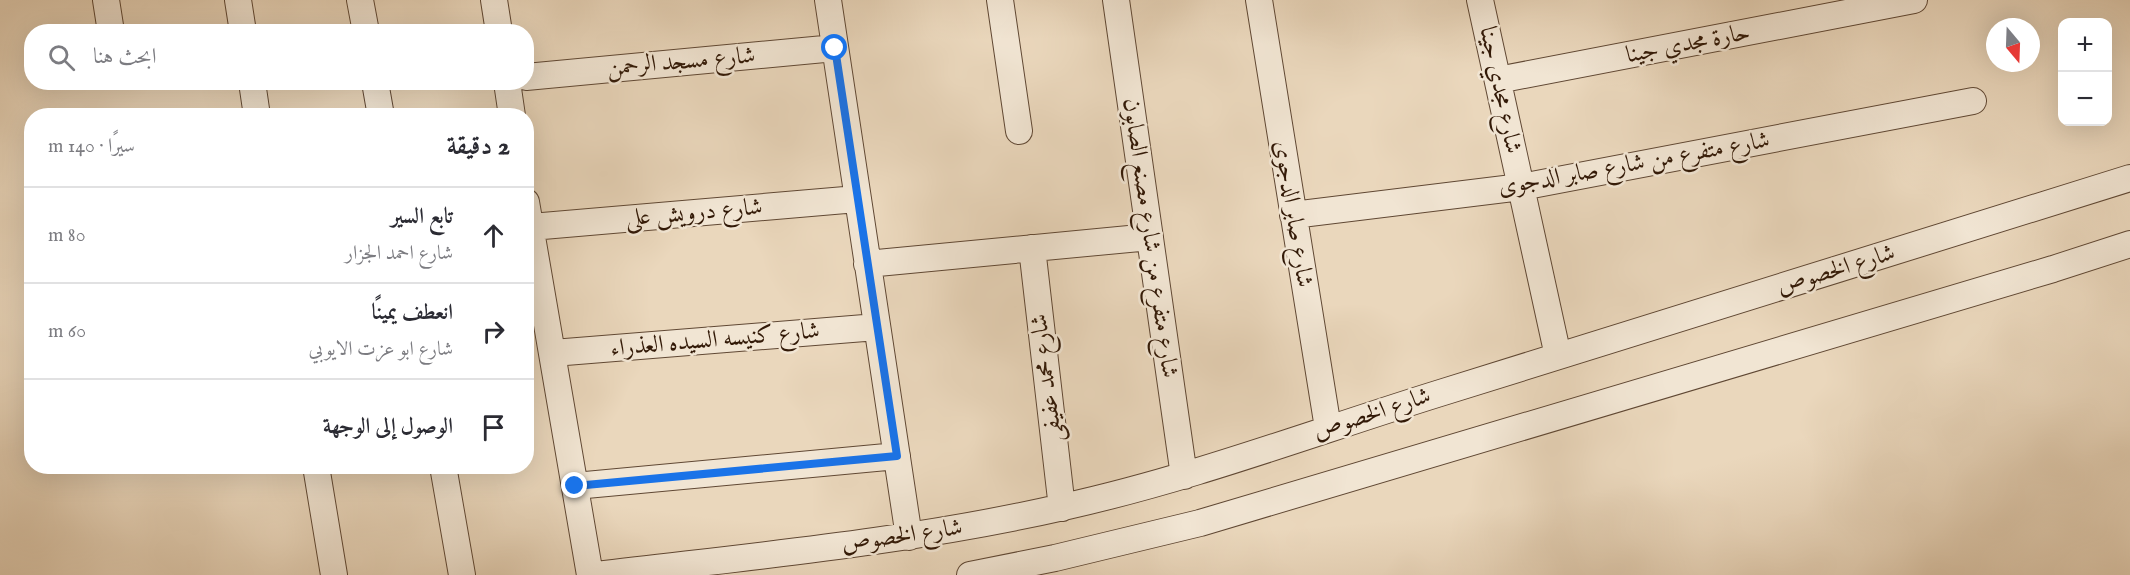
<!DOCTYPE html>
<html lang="ar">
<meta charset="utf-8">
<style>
body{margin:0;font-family:"IM FELL English",Amiri,serif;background:#f7f7f7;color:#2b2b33;direction:rtl}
.controls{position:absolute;right:18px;top:18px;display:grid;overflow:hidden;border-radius:12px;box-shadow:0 6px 24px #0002}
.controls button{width:54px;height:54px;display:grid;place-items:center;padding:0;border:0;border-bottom:2px solid #e1e1e2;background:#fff;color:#2b2b33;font:30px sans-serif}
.compass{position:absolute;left:1986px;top:18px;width:54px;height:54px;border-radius:50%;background:#fff;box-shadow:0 6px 24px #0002;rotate:161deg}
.stop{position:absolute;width:18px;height:18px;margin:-14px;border:4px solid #1a73e8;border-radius:50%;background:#fff}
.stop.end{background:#1a73e8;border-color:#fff;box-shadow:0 2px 6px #0008}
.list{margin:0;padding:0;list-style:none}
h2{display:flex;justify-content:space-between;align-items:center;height:78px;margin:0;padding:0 24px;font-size:26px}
h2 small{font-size:20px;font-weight:400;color:#7c7c81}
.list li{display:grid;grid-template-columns:39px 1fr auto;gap:18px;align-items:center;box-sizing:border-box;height:96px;padding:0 24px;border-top:2px solid #e1e1e2}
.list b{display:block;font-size:22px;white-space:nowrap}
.list p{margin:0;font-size:20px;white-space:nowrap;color:#7c7c81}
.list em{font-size:20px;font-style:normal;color:#7c7c81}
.icon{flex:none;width:33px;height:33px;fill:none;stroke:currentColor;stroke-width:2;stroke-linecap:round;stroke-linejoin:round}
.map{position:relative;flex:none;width:2130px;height:575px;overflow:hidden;direction:ltr}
.search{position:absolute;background:#fff;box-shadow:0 6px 24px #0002;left:24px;top:24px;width:510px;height:66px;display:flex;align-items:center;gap:15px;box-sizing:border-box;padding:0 21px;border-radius:24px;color:#7c7c81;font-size:22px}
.panel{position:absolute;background:#fff;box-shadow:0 6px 24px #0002;left:24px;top:108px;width:510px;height:366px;border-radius:24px;direction:rtl}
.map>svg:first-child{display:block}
</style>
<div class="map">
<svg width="2130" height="575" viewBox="0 0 2130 575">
<rect width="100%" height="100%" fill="#ead7bc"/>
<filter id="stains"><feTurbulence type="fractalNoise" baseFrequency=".00333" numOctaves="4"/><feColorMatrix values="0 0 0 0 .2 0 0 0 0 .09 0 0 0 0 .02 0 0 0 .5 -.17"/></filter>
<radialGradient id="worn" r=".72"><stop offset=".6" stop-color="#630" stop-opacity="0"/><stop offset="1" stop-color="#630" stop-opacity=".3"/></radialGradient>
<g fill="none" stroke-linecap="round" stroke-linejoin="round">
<defs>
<path id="street" d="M106 0 111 32
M238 0 243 32
M360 0 366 32
M494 0 499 32
M828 0 909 537
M1000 0 1019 131
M1116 0 1184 476
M1259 0 1328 428
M1480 0 1558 356
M526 77 835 48
M1498 80 1914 0
M252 82 257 116
M375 82 381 116
M507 82 512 116
M526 202 590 575
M1293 215 1521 187 1973 101
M531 227 857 199
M1032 248 1062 508
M867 264 1150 237
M553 353 877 327
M316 466 334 575
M443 466 462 575
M575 486 897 456
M597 575C753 556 909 542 1063 507 1190 479 1312 433 1437 394 1668 322 1899 250 2130 178
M970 575 1055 558 1200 523 2053 269 2130 244"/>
</defs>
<!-- street casing -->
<use href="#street" stroke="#604834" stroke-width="28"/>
<!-- street -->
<use href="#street" stroke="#f1e5d3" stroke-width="26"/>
</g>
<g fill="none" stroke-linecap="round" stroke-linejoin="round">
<!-- route -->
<path stroke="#1a73e8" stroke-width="8" d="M575 486 897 456 835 48"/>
</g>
<g text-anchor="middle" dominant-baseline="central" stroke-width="5" stroke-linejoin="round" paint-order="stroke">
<!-- street labels -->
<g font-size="24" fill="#321907" stroke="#f1e5d3">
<text transform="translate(1688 44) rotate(-11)">حارة مجدي جينا</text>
<text transform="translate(681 62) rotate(-5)">شارع مسجد الرحمن</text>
<text transform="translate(1500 90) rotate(78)">شارع مجدي جينا</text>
<text transform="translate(1634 164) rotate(-10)">شارع متفرع من شارع صابر الدجوى</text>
<text transform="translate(694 213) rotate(-5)">شارع درويش على</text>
<text transform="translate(1293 214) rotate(81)">شارع صابر الدجوى</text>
<text transform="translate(1150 238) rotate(82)">شارع متفرع من شارع مصنع الصابون</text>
<text transform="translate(1836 270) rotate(-17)">شارع الخصوص</text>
<text transform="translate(715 340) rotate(-5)">شارع كنيسه السيده العذراء</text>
<text transform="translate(1047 378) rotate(-97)">شارع محمد عفيفى</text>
<text transform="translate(1372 414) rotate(-18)">شارع الخصوص</text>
<text transform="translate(902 536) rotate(-8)">شارع الخصوص</text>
</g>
</g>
<rect width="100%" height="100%" filter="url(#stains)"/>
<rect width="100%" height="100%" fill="url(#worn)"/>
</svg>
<div class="controls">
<button>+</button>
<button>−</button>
</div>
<svg class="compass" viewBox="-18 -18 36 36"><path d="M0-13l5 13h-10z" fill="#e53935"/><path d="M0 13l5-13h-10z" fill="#7c7c81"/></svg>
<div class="stop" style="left:835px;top:48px"></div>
<div class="stop end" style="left:575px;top:486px"></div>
<div class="search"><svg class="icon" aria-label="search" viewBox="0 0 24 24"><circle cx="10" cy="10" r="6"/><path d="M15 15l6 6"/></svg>ابحث هنا</div>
<section class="panel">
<h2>2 دقيقة<small>سيرًا · 140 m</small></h2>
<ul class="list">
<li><svg class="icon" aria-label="ahead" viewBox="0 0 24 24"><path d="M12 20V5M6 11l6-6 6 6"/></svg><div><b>تابع السير</b><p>شارع احمد الجزار</p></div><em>80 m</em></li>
<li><svg class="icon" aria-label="right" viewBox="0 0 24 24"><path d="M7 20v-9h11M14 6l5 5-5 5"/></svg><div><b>انعطف يمينًا</b><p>شارع ابو عزت الايوبي</p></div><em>60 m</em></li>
<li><svg class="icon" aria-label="arrive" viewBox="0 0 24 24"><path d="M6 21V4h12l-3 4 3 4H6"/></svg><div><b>الوصول إلى الوجهة</b></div></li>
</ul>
</section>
</div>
